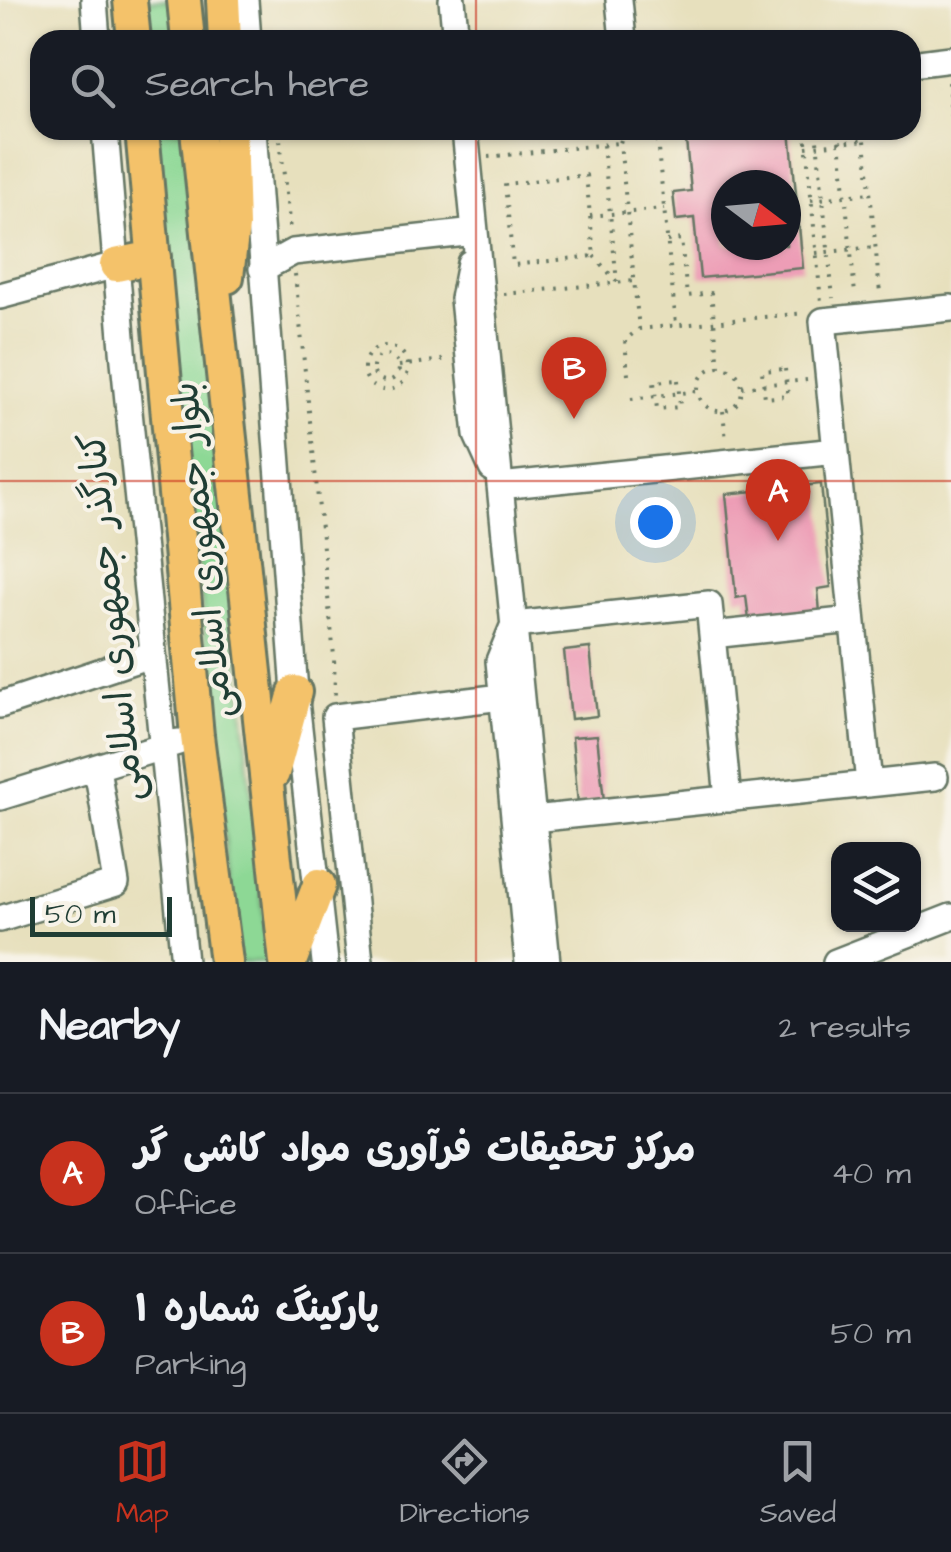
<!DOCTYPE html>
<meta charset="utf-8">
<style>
body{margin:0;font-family:"Architects Daughter","Playpen Sans Arabic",sans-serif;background:#20242c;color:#f1f3f6}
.controls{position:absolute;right:30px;bottom:30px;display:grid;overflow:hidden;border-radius:20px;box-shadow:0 2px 8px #0004}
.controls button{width:90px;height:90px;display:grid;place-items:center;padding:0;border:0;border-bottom:2px solid #363941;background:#171b24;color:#f1f3f6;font:50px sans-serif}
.compass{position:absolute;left:711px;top:170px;width:90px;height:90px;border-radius:50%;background:#171b24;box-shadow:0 2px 8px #0004;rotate:106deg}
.scale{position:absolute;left:30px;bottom:25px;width:142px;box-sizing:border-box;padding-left:10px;border:5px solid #1f3d34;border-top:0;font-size:28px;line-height:35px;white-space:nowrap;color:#1f3d34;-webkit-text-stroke:8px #f7f3e8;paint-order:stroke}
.you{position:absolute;left:655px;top:522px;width:35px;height:35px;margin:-25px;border:8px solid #fff;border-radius:50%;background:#1a73e8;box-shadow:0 0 0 15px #1a73e833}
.badge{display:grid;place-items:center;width:65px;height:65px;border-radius:50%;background:#c8321e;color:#fff;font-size:32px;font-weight:700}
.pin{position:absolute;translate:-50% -82px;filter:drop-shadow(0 2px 5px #0008)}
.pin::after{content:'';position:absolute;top:52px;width:35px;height:30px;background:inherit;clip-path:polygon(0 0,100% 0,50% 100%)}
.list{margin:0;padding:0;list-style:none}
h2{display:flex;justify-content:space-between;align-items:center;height:130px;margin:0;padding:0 40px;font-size:42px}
h2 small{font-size:32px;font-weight:400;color:#9ea1a6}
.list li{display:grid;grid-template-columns:65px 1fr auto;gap:30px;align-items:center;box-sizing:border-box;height:160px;padding:0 40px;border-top:2px solid #363941}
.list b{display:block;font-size:38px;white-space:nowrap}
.list p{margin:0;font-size:32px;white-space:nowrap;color:#9ea1a6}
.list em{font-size:32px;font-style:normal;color:#9ea1a6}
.icon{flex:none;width:55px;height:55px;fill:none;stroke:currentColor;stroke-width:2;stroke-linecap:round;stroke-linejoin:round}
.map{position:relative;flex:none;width:951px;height:962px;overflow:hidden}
.search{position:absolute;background:#171b24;box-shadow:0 2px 8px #0004;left:30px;right:30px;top:30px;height:110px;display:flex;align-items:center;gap:25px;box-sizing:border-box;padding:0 35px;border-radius:30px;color:#9ea1a6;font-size:38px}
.sheet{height:450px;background:#171b24}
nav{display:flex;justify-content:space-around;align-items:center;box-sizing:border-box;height:140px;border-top:2px solid #363941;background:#171b24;font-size:28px;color:#9ea1a6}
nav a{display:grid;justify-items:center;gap:5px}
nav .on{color:#c8321e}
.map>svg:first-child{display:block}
</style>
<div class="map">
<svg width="951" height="962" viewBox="0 0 951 962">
<rect width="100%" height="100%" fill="#f7f3e8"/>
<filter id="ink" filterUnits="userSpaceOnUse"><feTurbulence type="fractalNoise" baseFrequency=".01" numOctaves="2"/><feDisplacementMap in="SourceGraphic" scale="20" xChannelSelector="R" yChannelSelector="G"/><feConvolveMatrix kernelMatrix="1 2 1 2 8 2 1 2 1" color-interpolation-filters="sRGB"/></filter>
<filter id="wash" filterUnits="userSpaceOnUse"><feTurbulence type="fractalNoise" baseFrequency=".0048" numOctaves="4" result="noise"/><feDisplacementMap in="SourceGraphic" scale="40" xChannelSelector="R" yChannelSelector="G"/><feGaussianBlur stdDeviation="2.25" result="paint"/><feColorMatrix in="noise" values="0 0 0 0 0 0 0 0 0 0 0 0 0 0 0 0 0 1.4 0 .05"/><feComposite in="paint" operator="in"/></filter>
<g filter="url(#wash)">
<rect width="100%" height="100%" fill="#e7e0bd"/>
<!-- green -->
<path fill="#8dd895" stroke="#568a64" stroke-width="2.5" d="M142 0H173L177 40H146Z
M155 130H186L268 962H237Z"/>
<g id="blocks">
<!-- building -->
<path fill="#ed9db6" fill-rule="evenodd" d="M790 130 803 268 700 278 694 218 676 220 673 193 691 191 685 131ZM726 185H786V245H726Z
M821 484 831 587 818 589 820 613 749 620 746 596 736 598 726 494Z
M590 648 597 716 571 719 564 651Z
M597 735 604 801 578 804 572 737Z"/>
</g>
</g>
<g filter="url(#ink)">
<use href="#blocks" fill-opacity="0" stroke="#657664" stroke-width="2.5"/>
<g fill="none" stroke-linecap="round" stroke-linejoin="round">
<defs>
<path id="minor" d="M94 0 97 40
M245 0 248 40
M452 0 456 40
M619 0 623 40
M911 64 951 59
M105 130 124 361 184 962
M253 130 295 692 325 962
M465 130 547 962
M470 263 463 299 477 435 492 468
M262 269 293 252 475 232
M0 296 116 265
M500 486 836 451
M514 625 709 604 728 799
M512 629 499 661 528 962
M712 635 852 620
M0 705 153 654
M869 784 823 321 951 308
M0 797 178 742
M533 819 935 777
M0 919 116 883 97 768
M360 962 335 717 502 697
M836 962 951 917"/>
<path id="major" d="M130 0 134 40
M184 0 188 40
M223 0 225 40
M142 130 197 736 226 962
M197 130 286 962
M116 265 154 257
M227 277 233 226 230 130
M273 773 295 692
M290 962 319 885"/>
</defs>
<!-- minor casing -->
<use href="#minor" stroke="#657664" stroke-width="30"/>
<!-- major casing -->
<use href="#major" stroke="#657664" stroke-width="38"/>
<!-- path -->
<path stroke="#657664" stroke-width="4" stroke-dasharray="2.5 8" stroke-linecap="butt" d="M948 82 951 117
M279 130 290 230
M624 130 620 143 639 329
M656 130 676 324
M805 130 821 302
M816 130 833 298
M839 130 855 294
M864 130 880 293
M603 145 617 282
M806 147 865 140
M488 157 618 143
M586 175 594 256 513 265 505 184Z
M811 200 870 193
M590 216 664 209
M667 241 681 239 687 296 711 293 719 367
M816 253 876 247
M594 256 617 282
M295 274 334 656 335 697
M504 294 634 281
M364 368a22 22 0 1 1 44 0a22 22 0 1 1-44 0Z
M373 368a13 13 0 1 1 26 0a13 13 0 1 1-26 0Z
M399 366 448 359
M698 389a22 22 0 1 1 44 0a22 22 0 1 1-44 0Z
M785 369 788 396 765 398 762 371Z
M628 375 625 340 639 329 805 313
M678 380 680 407 657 409 654 382Z
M742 387 807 380
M631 399 699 391
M723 411 726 441"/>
<!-- minor -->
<use href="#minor" stroke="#fff" stroke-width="25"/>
<!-- major -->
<use href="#major" stroke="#f4c26a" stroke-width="32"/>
</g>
</g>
<!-- grid -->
<path fill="none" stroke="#c8321e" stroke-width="2.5" stroke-opacity="0.55" d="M476 0V40M476 130V962M0 481H951"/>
<g text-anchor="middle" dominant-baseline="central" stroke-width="8" stroke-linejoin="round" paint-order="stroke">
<!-- street labels -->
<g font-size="38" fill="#1f3d34" stroke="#f7f3e8">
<text transform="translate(203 550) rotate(-96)">بلوار جمهوری اسلامی</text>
<text transform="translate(112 617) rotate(-96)">کنارگذر جمهوری اسلامی</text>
</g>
</g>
</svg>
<div class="controls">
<button><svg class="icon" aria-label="layers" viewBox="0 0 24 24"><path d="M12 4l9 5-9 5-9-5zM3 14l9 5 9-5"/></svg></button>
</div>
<svg class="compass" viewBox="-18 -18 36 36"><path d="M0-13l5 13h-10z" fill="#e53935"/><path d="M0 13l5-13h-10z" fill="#9ea1a6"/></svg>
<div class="scale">50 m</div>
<div class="you"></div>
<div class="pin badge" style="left:778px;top:541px">A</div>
<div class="pin badge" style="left:574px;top:419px">B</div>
<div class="search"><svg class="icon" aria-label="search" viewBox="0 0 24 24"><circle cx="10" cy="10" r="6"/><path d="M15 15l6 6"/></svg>Search here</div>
</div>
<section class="sheet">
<h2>Nearby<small>2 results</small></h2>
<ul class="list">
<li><span class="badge">A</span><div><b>مرکز تحقیقات فرآوری مواد کاشی گر</b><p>Office</p></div><em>40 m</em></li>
<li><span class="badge">B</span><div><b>پارکینگ شماره ۱</b><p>Parking</p></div><em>50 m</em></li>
</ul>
</section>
<nav>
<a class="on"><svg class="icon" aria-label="map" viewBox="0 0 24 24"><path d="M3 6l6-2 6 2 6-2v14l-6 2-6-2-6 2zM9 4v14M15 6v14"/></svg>Map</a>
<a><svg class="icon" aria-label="directions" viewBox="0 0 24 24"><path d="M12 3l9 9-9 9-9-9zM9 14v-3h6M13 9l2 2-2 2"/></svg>Directions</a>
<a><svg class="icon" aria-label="saved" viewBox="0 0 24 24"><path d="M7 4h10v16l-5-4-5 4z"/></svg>Saved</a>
</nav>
